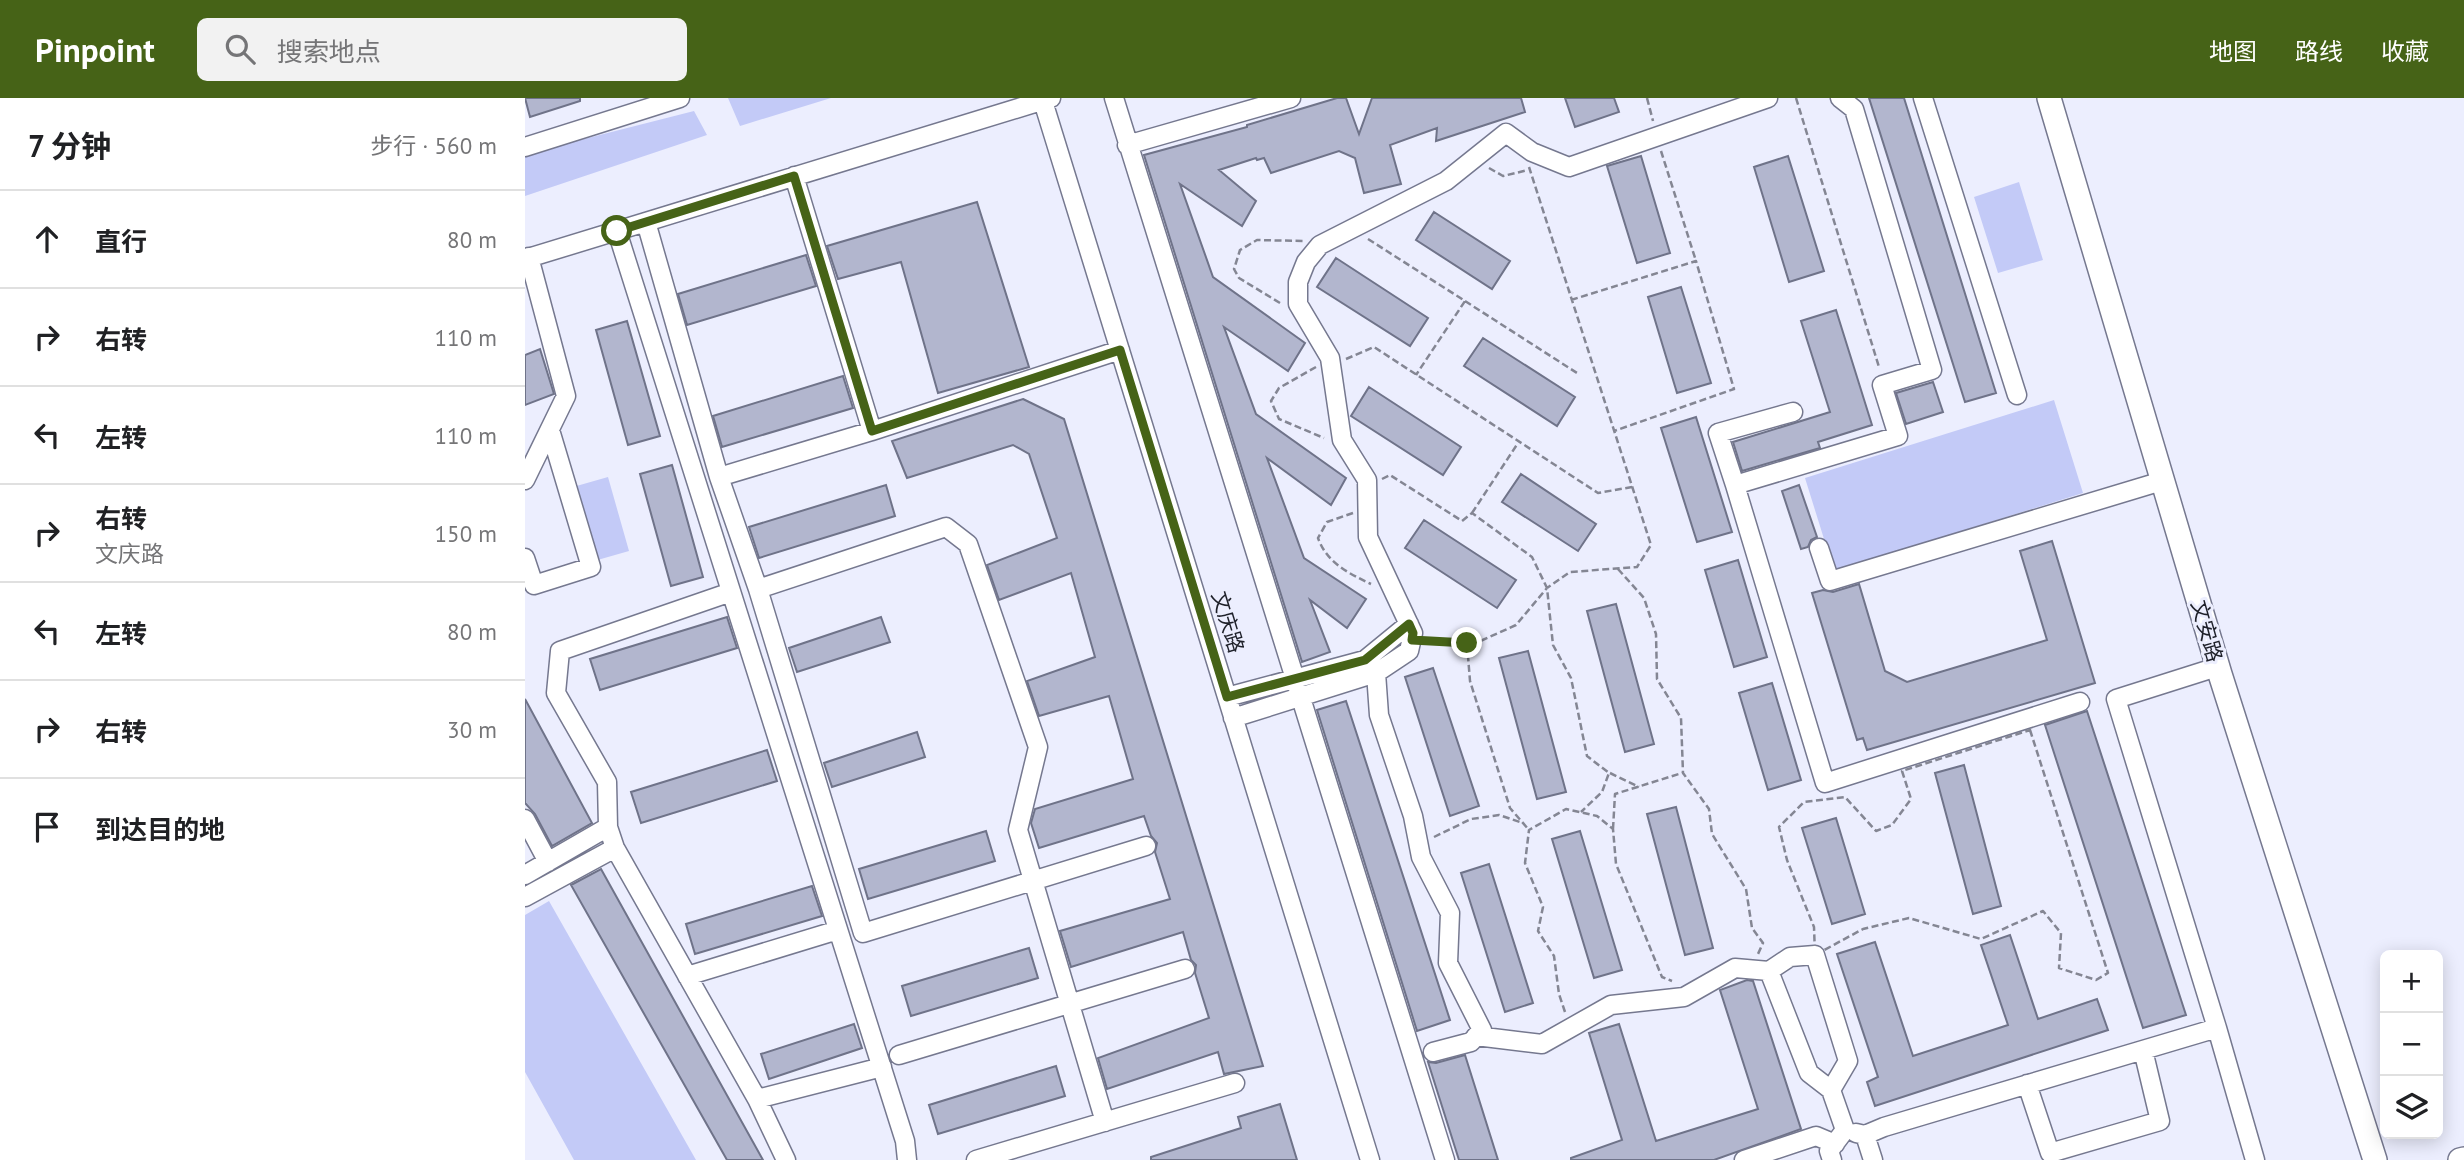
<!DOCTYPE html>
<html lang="zh">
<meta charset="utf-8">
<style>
body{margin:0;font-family:"PT Sans","Noto Sans SC",sans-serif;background:#f2f2f2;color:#202124}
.controls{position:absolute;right:21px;bottom:21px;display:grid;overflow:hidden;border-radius:10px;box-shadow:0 4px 18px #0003}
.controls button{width:63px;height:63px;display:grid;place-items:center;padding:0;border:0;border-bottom:2px solid #e0e0e0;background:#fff;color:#202124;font:35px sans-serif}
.stop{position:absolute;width:21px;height:21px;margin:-16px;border:5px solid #466317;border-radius:50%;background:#fff}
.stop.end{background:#466317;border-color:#fff;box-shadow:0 2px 7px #0008}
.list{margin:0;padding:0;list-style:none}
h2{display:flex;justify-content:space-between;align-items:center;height:91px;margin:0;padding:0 28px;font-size:30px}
h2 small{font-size:23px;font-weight:400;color:#757577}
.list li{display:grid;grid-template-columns:46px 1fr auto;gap:21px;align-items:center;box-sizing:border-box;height:98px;padding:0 28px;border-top:2px solid #e0e0e0}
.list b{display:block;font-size:26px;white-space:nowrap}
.list p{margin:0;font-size:23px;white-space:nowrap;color:#757577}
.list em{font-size:23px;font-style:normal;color:#757577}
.icon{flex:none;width:38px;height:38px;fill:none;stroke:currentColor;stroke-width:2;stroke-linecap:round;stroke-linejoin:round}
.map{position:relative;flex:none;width:1939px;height:1062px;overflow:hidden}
header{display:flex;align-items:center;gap:42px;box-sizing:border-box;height:98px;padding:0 35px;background:#466317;color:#fff}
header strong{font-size:33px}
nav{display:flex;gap:38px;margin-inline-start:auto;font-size:24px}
.search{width:490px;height:63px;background:#f2f2f2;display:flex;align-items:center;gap:18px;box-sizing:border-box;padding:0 24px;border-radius:10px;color:#757577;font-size:26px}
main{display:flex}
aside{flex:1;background:#fff}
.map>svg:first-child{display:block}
</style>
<header>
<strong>Pinpoint</strong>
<div class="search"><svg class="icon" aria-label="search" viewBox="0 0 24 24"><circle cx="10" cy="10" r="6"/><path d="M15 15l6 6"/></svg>搜索地点</div>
<nav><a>地图</a><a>路线</a><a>收藏</a></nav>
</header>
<main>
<aside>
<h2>7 分钟<small>步行 · 560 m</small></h2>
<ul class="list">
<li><svg class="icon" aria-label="ahead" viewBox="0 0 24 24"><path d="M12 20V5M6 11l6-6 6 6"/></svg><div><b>直行</b></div><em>80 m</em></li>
<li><svg class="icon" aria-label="right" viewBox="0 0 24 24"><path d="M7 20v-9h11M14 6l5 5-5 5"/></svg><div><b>右转</b></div><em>110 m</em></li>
<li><svg class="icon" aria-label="left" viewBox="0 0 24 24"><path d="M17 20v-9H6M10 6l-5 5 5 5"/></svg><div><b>左转</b></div><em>110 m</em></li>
<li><svg class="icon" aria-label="right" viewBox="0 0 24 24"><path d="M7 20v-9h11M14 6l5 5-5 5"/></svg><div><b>右转</b><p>文庆路</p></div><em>150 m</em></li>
<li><svg class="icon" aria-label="left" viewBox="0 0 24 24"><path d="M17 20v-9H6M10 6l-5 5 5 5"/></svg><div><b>左转</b></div><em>80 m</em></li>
<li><svg class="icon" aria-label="right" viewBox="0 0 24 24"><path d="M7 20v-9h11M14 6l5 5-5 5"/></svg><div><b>右转</b></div><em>30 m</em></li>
<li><svg class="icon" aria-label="arrive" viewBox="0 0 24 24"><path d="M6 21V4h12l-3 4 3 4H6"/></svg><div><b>到达目的地</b></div></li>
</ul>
</aside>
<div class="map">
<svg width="1939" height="1062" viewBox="0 0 1939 1062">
<rect width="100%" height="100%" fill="#eceefe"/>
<!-- green -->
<path fill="#c3caf7" d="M203 0H306L215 28Z
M169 13 182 37 0 98V56Z
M1494 84 1518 162 1473 175 1449 99Z
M1529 302 1558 395 1309 473 1280 380Z
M83 379 104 453 69 463 48 389Z
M24 803 171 1062H49L0 974V817Z"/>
<!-- building -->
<path fill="#b2b6ce" stroke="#6f7389" stroke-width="2" d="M0 0H55V3L5 19Z
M812 0H821L834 36 847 0H996L1000 14 911 43 912 30 865 47 876 86 839 95 830 60 814 53 746 75 739 60 732 62 731 60 694 72 731 103 717 128 655 86 688 179 780 245 763 273 699 229 731 316 821 380 806 407 742 360 779 460 841 501 822 530 785 502 805 554 777 564 619 57 722 29V27Z
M1040 0H1089L1094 14 1050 29Z
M1344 0H1379L1471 295 1440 304Z
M1116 58 1145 155 1112 165 1082 68Z
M1263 58 1299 173 1264 184 1229 69Z
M452 104 504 269 413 295 376 164 313 181 302 148Z
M909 114 985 163 967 191 891 142Z
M281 157 291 188 162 227 153 196Z
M811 160 903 220 885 248 792 189Z
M1156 189 1186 285 1152 295 1123 199Z
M1311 212 1347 327 1293 344 1295 350 1217 373 1208 344 1305 314 1276 223Z
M102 223 135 338 103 347 71 232Z
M958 240 1050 299 1032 328 939 268Z
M15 251 29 296 0 307V257Z
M318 278 328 310 197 349 188 318Z
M1408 284 1418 314 1381 326 1371 295Z
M844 289 936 349 918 377 826 318Z
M498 301 539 321 738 968 699 976 693 954 582 991 573 960 684 920 670 875 671 867 666 862 658 834 546 869 535 833 645 801 630 754 632 745 626 738 619 718 514 750 506 725 510 711 608 681 584 598 514 618 502 583 570 559 546 475 474 502 462 467 532 440 504 356 488 347 382 380 367 343Z
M1171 319 1207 434 1172 444 1136 330Z
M147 367 178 479 146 488 115 376Z
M996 376 1071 426 1053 453 977 404Z
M361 387 370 418 234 460 224 429Z
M1274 387 1292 439 1286 442 1283 449 1276 451 1257 393Z
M899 422 991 482 972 510 880 450Z
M1527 443 1570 585 1342 652 1338 640 1332 642 1287 495 1298 492 1308 494 1334 486 1360 573 1382 584 1522 542 1495 453Z
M1213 462 1242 559 1209 569 1180 472Z
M1091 506 1129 646 1100 654 1062 513Z
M202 519 212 550 75 592 65 561Z
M356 519 365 544 272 574 264 550Z
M1003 553 1041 694 1012 701 974 560Z
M908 570 954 708 925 718 880 579Z
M1247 585 1276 682 1243 692 1214 595Z
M0 601 67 725 27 748 10 716 0 705Z
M821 603 925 922 892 933 792 612Z
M1562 613 1661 917 1618 930 1520 627Z
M392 634 400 659 307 689 299 665Z
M242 652 252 683 116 725 106 694Z
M1439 667 1476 808 1448 816 1410 675Z
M1151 709 1188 850 1160 857 1122 716Z
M1311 720 1340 816 1307 826 1277 730Z
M461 733 470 763 343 801 334 771Z
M1055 733 1097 872 1069 880 1027 741Z
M964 766 1008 905 980 914 936 775Z
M76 771 238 1062H202L46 787Z
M287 788 297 818 170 856 161 826Z
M1485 837 1513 921 1572 901 1583 932 1350 1008 1342 984 1353 979 1312 856 1350 844 1388 958 1483 927 1456 847Z
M504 850 513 880 386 918 377 888Z
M1222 882 1228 883 1276 1031 1189 1062H1046V1060L1097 1042 1064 935 1094 926 1131 1043 1233 1011 1195 892Z
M329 926 337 950 244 981 236 956Z
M940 957 973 1062H934L903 964 911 965Z
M531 968 540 998 413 1036 404 1007Z
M755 1006 772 1062H626V1059L716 1030 713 1019Z"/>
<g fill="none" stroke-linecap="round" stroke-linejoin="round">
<defs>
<path id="minor" d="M517 0 845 1062
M589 0 920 1062
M1315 0 1329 11 1407 272 1357 287 1373 338 1210 387 1300 685 1555 604
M1398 0 1492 297
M602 47 766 0
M0 49 155 0
M121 124 194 379 233 491 338 835 621 748
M92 133 380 1043 382 1062
M0 161 526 0
M347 333 595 252
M194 379 347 333 269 78
M0 382 41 298 4 159
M1210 387 1193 335 1268 314
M1294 450 1305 483 1637 383
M0 460 9 487 66 469 25 332
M233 491 421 429 443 446 513 649 493 732 580 1024
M851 575 884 553 888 535 843 439 842 382 817 342 805 260 773 206V184L781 164 795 147 921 83 981 35 1007 54 1044 69 1243 0
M702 599 840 562 884 526
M708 620 851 575 854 617 888 718 896 759 925 815 923 865 957 932 946 944 908 954
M0 721 23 764
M90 750 83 729 82 684 31 595 35 553 206 494
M0 777 83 729
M0 799 90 750 232 1001
M1244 873 1265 859 1290 857 1323 963 1306 992
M162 878 313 832
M1692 930 1730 1062
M951 938 1017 946 1086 907 1159 899 1210 870 1244 873 1284 975 1306 992 1320 1032 1304 1053 1307 1062
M374 957 660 871
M1502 986 1525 1055 1635 1023 1618 952
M1331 1035 1340 1037 1348 1062
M1340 1037 1359 1029 1692 930 1591 601 1692 569
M261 1062 232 1001 357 969
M451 1062 710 985
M1219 1062 1291 1038 1310 1046"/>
<path id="major" d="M1524 0 1695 576 1850 1062
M1935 1062 1939 1061"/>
</defs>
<!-- minor casing -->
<use href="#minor" stroke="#75788f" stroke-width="21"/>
<!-- major casing -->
<use href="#major" stroke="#75788f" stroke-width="26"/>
<!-- path -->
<path stroke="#848693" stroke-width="2.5" stroke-dasharray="7 3.5" stroke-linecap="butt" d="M1122 0 1128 23
M1271 0 1354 269
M1136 53 1171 163
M964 70 978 78 1003 72
M843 141 940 203 891 277
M1046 202 1171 163 1209 291 1089 333
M940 203 1052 275
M755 205 714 180 709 171 715 152 732 142 778 143
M821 261 849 249 1073 395 1107 389
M791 269 754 290 746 303 754 321 799 340
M857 381 865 377 937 423 947 415 1007 459 1022 490 1028 547 1046 580 1062 658 1084 675 1077 694 1056 714
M828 415 802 424 793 440C802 465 823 475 846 486
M947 415 993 345
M1093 471 1119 500 1131 536 1132 581 1156 620 1158 675 1184 711 1187 736 1221 791 1227 830 1238 845 1233 856
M904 543 951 545 991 527 1022 490 1045 474 1112 469 1126 447 1004 69
M942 546 945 583 985 710 1004 732
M1505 632 1583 875 1571 882 1534 870 1536 835 1518 813 1456 841 1384 820 1338 831 1290 857 1289 829 1262 762 1254 729 1279 704 1320 699 1351 733 1367 727 1386 701 1377 673Z
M1085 675 1114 689
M1088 731 1090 696 1157 675
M909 739 946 721 974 717 998 725
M1040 914 1034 896 1029 858 1013 833 1018 809 1000 765 1004 732 1041 711 1072 718 1088 731 1091 766 1137 879 1147 883"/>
<!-- minor -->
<use href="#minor" stroke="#fff" stroke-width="18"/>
<!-- major -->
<use href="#major" stroke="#fff" stroke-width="23"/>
</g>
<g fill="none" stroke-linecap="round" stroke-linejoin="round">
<!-- route -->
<path stroke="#466317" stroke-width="9" d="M92 133 269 78 347 333 595 252 702 599 840 562 884 526 888 535 887 542 942 545"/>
</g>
<g text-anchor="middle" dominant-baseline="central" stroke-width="6" stroke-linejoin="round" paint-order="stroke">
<!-- street labels -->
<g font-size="21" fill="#1e2029" stroke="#eceefe">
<text transform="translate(703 524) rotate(73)">文庆路</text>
<text transform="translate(1682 533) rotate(74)">文安路</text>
</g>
</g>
</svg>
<div class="controls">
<button>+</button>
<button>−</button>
<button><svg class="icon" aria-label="layers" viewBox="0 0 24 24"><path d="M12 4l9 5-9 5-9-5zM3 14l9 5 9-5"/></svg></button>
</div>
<div class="stop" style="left:92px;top:133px"></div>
<div class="stop end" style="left:942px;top:545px"></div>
</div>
</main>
